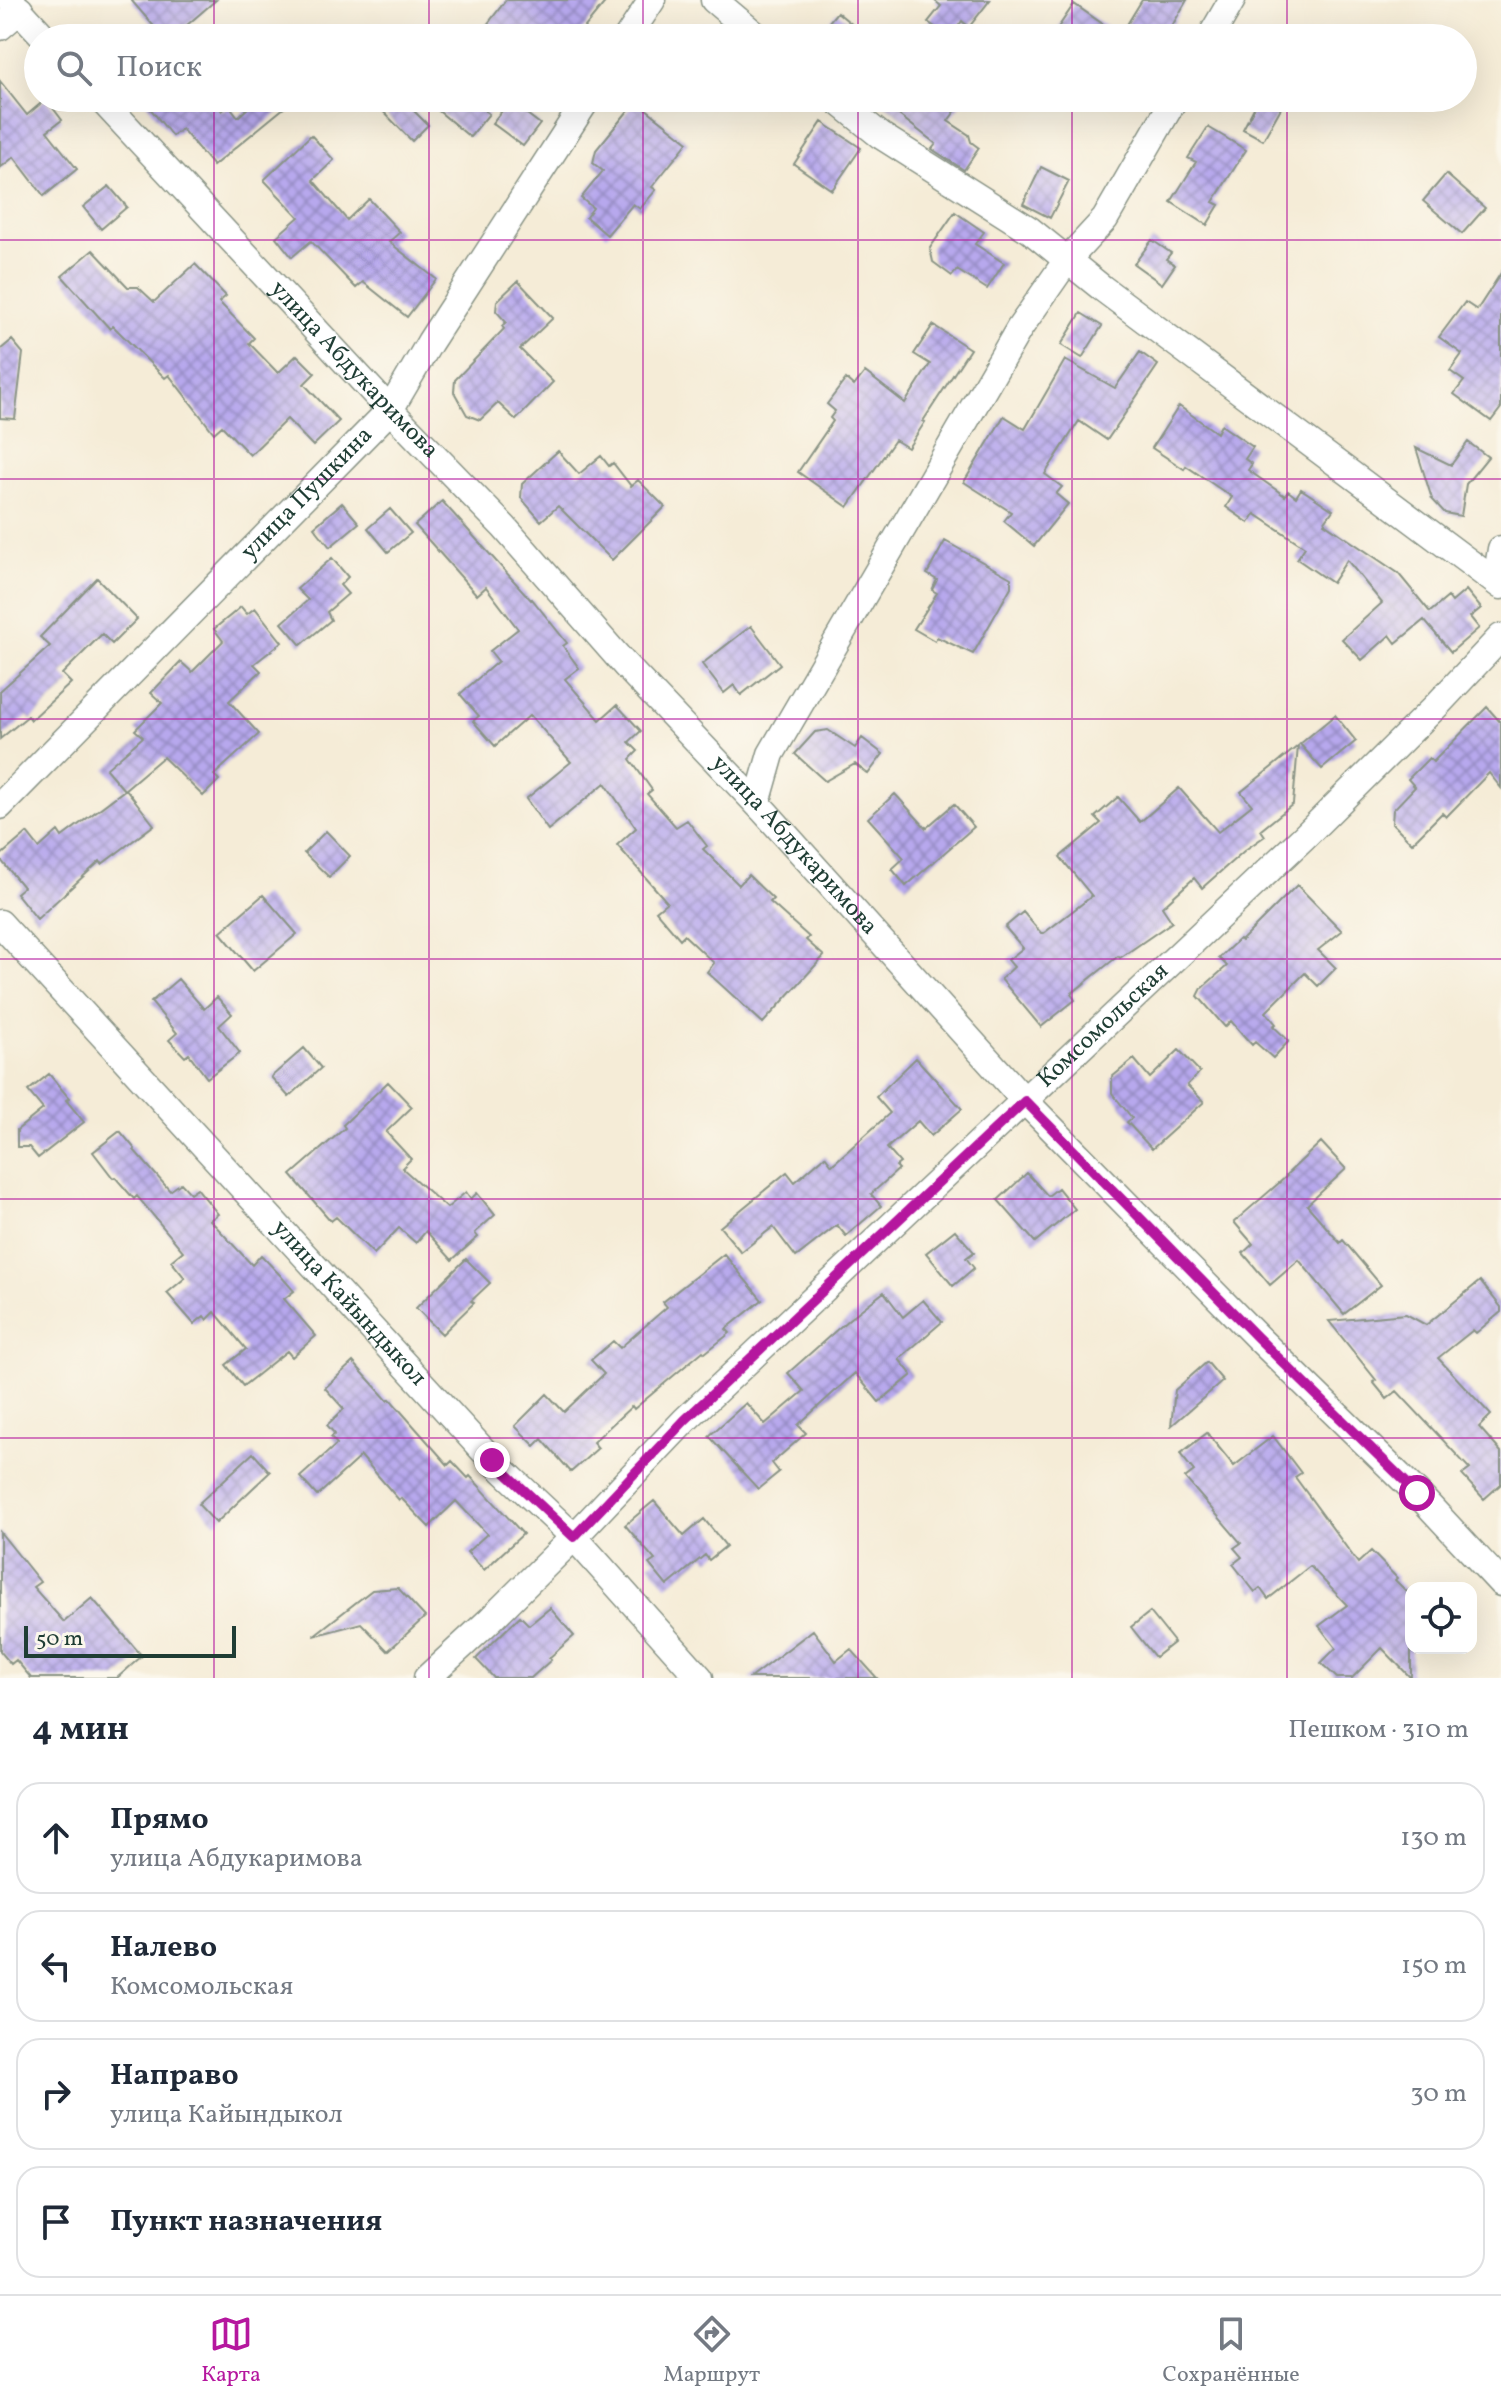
<!DOCTYPE html>
<html lang="ru">
<meta charset="utf-8">
<style>
body{margin:0;font-family:Vollkorn,serif;background:#f6f6f7;color:#1f2937}
.controls{position:absolute;right:24px;bottom:24px;display:grid;overflow:hidden;border-radius:16px;box-shadow:0 8px 32px #0002}
.controls button{width:72px;height:72px;display:grid;place-items:center;padding:0;border:0;border-bottom:2px solid #e0e1e3;background:#fff;color:#1f2937;font:40px sans-serif}
.scale{position:absolute;left:24px;bottom:20px;width:212px;box-sizing:border-box;padding-left:8px;border:4px solid #1f3d34;border-top:0;font-size:22px;line-height:28px;white-space:nowrap;color:#1f3d34;-webkit-text-stroke:6px #fbf7ec;paint-order:stroke}
.stop{position:absolute;width:24px;height:24px;margin:-18px;border:6px solid #b5179e;border-radius:50%;background:#fff}
.stop.end{background:#b5179e;border-color:#fff;box-shadow:0 2px 8px #0008}
.list{margin:0;padding:0;list-style:none}
h2{display:flex;justify-content:space-between;align-items:center;height:104px;margin:0;padding:0 32px;font-size:34px}
h2 small{font-size:26px;font-weight:400;color:#747a83}
.list li{display:grid;grid-template-columns:52px 1fr auto;gap:24px;align-items:center;box-sizing:border-box;height:112px;margin:0 16px 16px;padding:0 16px;border:2px solid #e0e1e3;border-radius:24px}
.list b{display:block;font-size:30px;white-space:nowrap}
.list p{margin:0;font-size:26px;white-space:nowrap;color:#747a83}
.list em{font-size:26px;font-style:normal;color:#747a83}
.icon{flex:none;width:44px;height:44px;fill:none;stroke:currentColor;stroke-width:2;stroke-linecap:round;stroke-linejoin:round}
.map{position:relative;flex:none;width:1501px;height:1678px;overflow:hidden}
.search{position:absolute;background:#fff;box-shadow:0 8px 32px #0002;left:24px;right:24px;top:24px;height:88px;display:flex;align-items:center;gap:20px;box-sizing:border-box;padding:0 28px;border-radius:44px;color:#747a83;font-size:30px}
.sheet{height:616px;background:#fff}
nav{display:flex;justify-content:space-around;align-items:center;box-sizing:border-box;height:112px;border-top:2px solid #e0e1e3;background:#fff;font-size:22px;color:#747a83}
nav a{display:grid;justify-items:center;gap:4px}
nav .on{color:#b5179e}
.map>svg:first-child{display:block}
</style>
<div class="map">
<svg width="1501" height="1678" viewBox="0 0 1501 1678">
<defs>
<pattern id="building-cross-hatch" width="8" height="8" patternUnits="userSpaceOnUse" patternTransform="scale(2)"><rect width="8" height="8" fill="#b7a8ed"/><path d="M0 0l8 8M0 8l8-8" fill="none" stroke="#948ac1"/></pattern>
</defs>
<rect width="100%" height="100%" fill="#fbf7ec"/>
<filter id="ink" filterUnits="userSpaceOnUse"><feTurbulence type="fractalNoise" baseFrequency=".0125" numOctaves="2"/><feDisplacementMap in="SourceGraphic" scale="16" xChannelSelector="R" yChannelSelector="G"/><feConvolveMatrix kernelMatrix="1 2 1 2 8 2 1 2 1" color-interpolation-filters="sRGB"/></filter>
<filter id="wash" filterUnits="userSpaceOnUse"><feTurbulence type="fractalNoise" baseFrequency=".006" numOctaves="4" result="noise"/><feDisplacementMap in="SourceGraphic" scale="32" xChannelSelector="R" yChannelSelector="G"/><feGaussianBlur stdDeviation="1.8" result="paint"/><feColorMatrix in="noise" values="0 0 0 0 0 0 0 0 0 0 0 0 0 0 0 0 0 1.4 0 .05"/><feComposite in="paint" operator="in"/></filter>
<g filter="url(#wash)">
<rect width="100%" height="100%" fill="#f5ecd7"/>
<g id="blocks">
<!-- building -->
<path fill="url(#building-cross-hatch)" d="M131 0H216L172 38H164Z
M506 0H607L576 38H477Z
M934 0H990L969 27 962 21 950 38 928 22 941 6Z
M1142 0H1187L1165 38H1051L1074 4 1120 36Z
M837 12 854 26 845 38H816Z
M0 81 27 115 46 99 62 120 47 131 77 169 44 196 14 157 0 168Z
M142 98H212L222 111 229 105 238 117 259 98H296L213 166 182 129 172 136Z
M370 98H401L428 125 412 141Z
M423 98H469L489 114 470 137Z
M877 98H965L948 121 969 135 971 142 979 148 964 170 932 149 936 144Z
M1259 98 1281 108 1263 140 1243 129Z
M510 101 540 124 523 146 492 123Z
M636 101 688 142 652 187 656 190 640 209 633 204 607 235 586 217 593 208 581 198 603 171 593 163 596 150Z
M822 122 861 148 832 190 794 164Z
M1208 127 1246 150 1213 202 1219 205 1207 225 1171 202 1196 162 1188 158Z
M311 135 334 160 313 180 347 220 369 199 400 232 389 242 436 279 407 317 363 282 356 288 311 241 292 257 276 237 299 217 264 180Z
M1041 167 1069 181 1050 218 1023 204Z
M1446 174 1485 208 1462 234 1423 201Z
M109 186 127 207 101 229 83 207Z
M955 212 984 232 975 244 1004 263 987 289 957 270 952 276 933 262 930 248Z
M1152 240 1171 253 1166 259 1175 265 1162 284 1134 264Z
M93 250 128 287H138L154 302 195 264 226 296 219 302 254 338 249 343 278 373 297 355 315 373 304 384 339 421 313 446 287 419 250 455 222 426 214 433 169 375 165 378 113 326 110 329 62 276Z
M1501 273V408L1491 421 1454 394 1464 381 1450 371 1462 354 1439 337 1465 302 1477 310Z
M518 281 553 318 520 349 553 382 516 420 498 403 480 420 467 415 454 392 455 380 504 329 502 326 506 322 496 311 497 301Z
M1081 313 1102 326 1082 358 1061 345Z
M933 325 970 349 923 421 925 422 908 448 895 440 848 507 798 472 833 421 830 418 835 411 827 404 846 379 854 386 865 372 905 403 930 364 914 354Z
M12 340 23 353 15 419 0 418V350Z
M1140 352 1158 365 1107 440 1079 421 1045 474 1062 487 1056 494 1068 504 1034 546 1004 521 1011 512 964 482 1004 416 1025 429 1065 360 1115 388Z
M1179 406 1217 433 1221 425 1253 447 1245 459 1252 464 1248 470 1285 496 1288 491 1296 497 1301 489 1333 510 1324 523 1398 573 1430 612 1448 597 1452 602 1466 590 1481 608 1470 617 1479 628 1451 652 1424 620 1396 643 1390 635 1362 660 1342 639 1382 603 1347 560 1332 583 1297 559 1305 547 1255 514 1249 523 1226 507 1232 497 1186 466 1184 469 1152 448Z
M1468 442 1488 457 1466 484 1461 516 1445 513 1432 499 1416 448 1451 465Z
M558 451 579 474 601 456 609 466 613 463 631 486 638 480 665 507 612 560 558 506 541 521 521 498 522 484Z
M442 501 531 600 532 599 567 643 563 646 579 668 565 679 600 720 617 705 641 731 629 742 638 751 630 759 652 790 647 794 676 827 687 820 707 846 703 849 739 885 748 875 773 899 770 902 809 937 806 940 824 956 763 1023 707 972 714 963 684 935 680 939 656 911 667 902 617 845 636 828 605 783 548 830 526 799 571 762 530 715 495 746 473 721 479 716 460 694 498 661 490 651 518 629 486 587 477 595 415 525Z
M342 503 359 523 330 547 314 527Z
M390 509 411 533 388 552 368 528Z
M945 541 1011 578V587L973 654 937 637 935 641 914 629 937 593 932 590 937 580 927 574Z
M332 558 348 577 340 585 348 594 327 612 331 620 301 645 282 623 308 600 297 589Z
M97 578 137 619 112 644 102 634 62 674 71 683 31 720 28 716 0 739V691L50 646 40 637Z
M241 607 247 614 255 608 282 642 254 664 261 671 229 701 259 734 214 775 219 780 203 796 163 757 124 790 106 769 143 737 135 730 162 703 151 693 181 662 192 672 223 641 214 629Z
M751 626 780 664 741 695 734 685 724 693 702 664Z
M1487 707 1501 723V788L1489 773 1446 817 1442 813 1412 843 1392 823 1393 810 1415 787 1408 779 1429 758 1433 762Z
M1335 715 1356 741 1322 769 1300 744Z
M828 730 855 748 862 738 883 754 868 774 855 764 825 781 795 754 815 732Z
M1298 746 1293 804 1261 830 1265 836 1245 850 1202 888 1194 878 1162 907 1172 922 1120 958 1118 956 1071 994 1075 1000 1041 1027 1001 979 1014 967 1008 960 1023 948 1005 927 1023 912 1041 933H1044L1092 896 1060 857 1101 823 1095 817 1118 797 1140 822 1179 788 1218 832 1252 805 1241 792Z
M126 789 154 825 102 864 100 861 37 919 16 893 23 887 0 859V856L27 833 39 848 58 831 62 837Z
M895 794 926 828 954 804 974 827 906 886 892 869 904 858 868 818Z
M326 831 350 856 329 877 304 853Z
M1297 885 1342 931 1318 950 1336 968 1318 986 1305 973 1266 1012 1276 1024 1273 1026 1289 1041 1273 1058 1255 1042 1252 1045 1231 1021 1225 1027 1198 996 1202 988 1227 966 1219 958 1239 939 1241 941Z
M263 895 297 934 253 971 220 932Z
M178 979 204 1009 217 997 232 1014 219 1026 240 1053 207 1078 189 1054 185 1057 169 1040 177 1033 151 1002Z
M304 1048 321 1068 289 1097 271 1077Z
M1179 1050 1200 1072 1187 1085 1204 1102 1152 1149 1127 1122 1132 1118 1112 1093V1077L1134 1059 1150 1078Z
M916 1058 962 1109 931 1136 918 1121 887 1148 900 1163 896 1166 899 1169 871 1194 881 1206 846 1236 837 1225 796 1257 773 1227 741 1252 720 1227 787 1172 795 1182 825 1156 832 1165 890 1113 876 1097Z
M49 1074 69 1098 66 1100 84 1122 38 1158 29 1147H17V1130L43 1109 28 1091Z
M388 1082 412 1107 386 1132 411 1159 402 1168 447 1208 466 1192 471 1199 477 1193 495 1215 475 1233 478 1237 452 1260 426 1231 416 1243 399 1228 374 1254 336 1217 331 1221 291 1175 345 1128 343 1125Z
M120 1131 135 1149 134 1150 170 1191 181 1183 190 1193 197 1188 218 1214 210 1220 252 1265 261 1255 280 1275 294 1291 284 1299 316 1336 292 1357 287 1351 243 1386 226 1365 246 1349 215 1312 207 1320 204 1316 194 1324 167 1293 185 1278 171 1261 183 1251 137 1196 134 1199 115 1177 113 1178 93 1152Z
M1321 1142 1346 1169 1307 1205 1340 1243 1343 1240 1381 1285 1344 1314 1299 1260 1270 1285 1243 1253 1253 1244 1234 1222 1287 1176 1286 1175Z
M1027 1173 1048 1196 1058 1188 1075 1209 1035 1242 998 1200Z
M955 1230 974 1252 966 1258 974 1268 953 1286 926 1253Z
M724 1254 762 1300 726 1329 730 1333 705 1353 703 1351 634 1409 632 1406 593 1442 598 1448 571 1472 542 1439 535 1446 515 1426 547 1394 564 1412 604 1374 591 1360 613 1341 620 1348 667 1307 663 1302Z
M466 1259 490 1283 471 1301 474 1303 442 1334 416 1308Z
M1480 1281 1501 1307V1312L1476 1333 1473 1330 1438 1358 1491 1415 1479 1427 1501 1452V1484L1484 1499 1462 1475 1470 1469 1397 1391 1387 1399 1373 1382 1376 1380 1329 1321 1406 1314 1426 1325Z
M884 1292 903 1317 923 1300 942 1322 899 1359 912 1375 879 1402 855 1373 798 1425 806 1433 772 1463 779 1472 758 1489 709 1436 746 1403 765 1424 804 1391 788 1373 849 1319Z
M353 1362 388 1401 390 1399 448 1465 452 1461 468 1478 470 1476 523 1534 484 1570 467 1552 487 1534 456 1501 429 1527 401 1498 399 1500 361 1456 317 1496 300 1477 337 1444 331 1437 335 1434 327 1425 344 1409 325 1388Z
M1207 1362 1223 1381 1171 1426 1175 1390Z
M1207 1433 1234 1466 1273 1436 1301 1473 1295 1477 1358 1563 1371 1551 1397 1578 1395 1580 1411 1596V1678L1382 1648 1352 1678H1337L1321 1663 1336 1648 1319 1626 1347 1605 1310 1566 1268 1599 1260 1588 1255 1592 1233 1564 1242 1557 1234 1548 1241 1543 1185 1478 1194 1471 1180 1454Z
M253 1453 270 1472 216 1523 198 1504Z
M654 1501 684 1536 704 1519 726 1546 709 1560 705 1555 667 1586 649 1564 655 1560 625 1525Z
M0 1532 40 1582 33 1587 64 1622 92 1598 142 1656 117 1678H31L16 1660 11 1664 0 1651Z
M398 1588 425 1617 388 1651 361 1623 313 1636 372 1590Z
M550 1608 574 1636 549 1658 551 1660 531 1678H494L476 1659 520 1616 529 1625Z
M1150 1612 1174 1642 1155 1657 1131 1627Z
M813 1630 836 1661 851 1649 877 1678H750Z"/>
</g>
</g>
<g filter="url(#ink)">
<use href="#blocks" fill-opacity="0" stroke="#8a9486" stroke-width="2"/>
<g fill="none" stroke-linecap="round" stroke-linejoin="round">
<defs>
<g id="minor">
<path d="M10 0 45 38"/>
<path d="M714 0 759 38"/>
<path d="M0 27 20 10"/>
<path d="M627 38 652 0"/>
<path d="M1210 38 1232 0"/>
<path id="s1" d="M100 98 390 410 504 527 625 665 764 811 1025 1101 1257 1337 1417 1493 1501 1583"/>
<path d="M834 98 880 135 1030 230 1102 288 1501 586"/>
<path d="M1499 584 1498 568 1501 549"/>
<path d="M757 803 771 754 1019 329 1067 260 1105 219 1175 98"/>
<path id="s2" d="M0 806 390 410 430 342 588 98"/>
<path id="s3" d="M0 923 492 1460 574 1537 700 1678"/>
<path id="s4" d="M427 1678 490 1620 574 1537 685 1420 1304 837 1438 704 1501 637"/>
</g>
</defs>
<!-- minor casing -->
<use href="#minor" stroke="#8a9486" stroke-width="29"/>
<!-- minor -->
<use href="#minor" stroke="#fff" stroke-width="26"/>
</g>
</g>
<g fill="none" stroke-linecap="round" stroke-linejoin="round" filter="url(#ink)">
<!-- route -->
<path stroke="#b5179e" stroke-width="10" d="M492 1460 574 1537 685 1420 1025 1101 1257 1337 1417 1493"/>
</g>
<!-- grid -->
<path fill="none" stroke="#b5179e" stroke-width="2" stroke-opacity="0.55" d="M214 0V38M429 0V38M643 0V38M858 0V38M1072 0V38M1287 0V38M214 98V1678M429 98V1678M643 98V1678M858 98V1678M1072 98V1678M1287 98V1678M0 240H1501M0 479H1501M0 719H1501M0 959H1501M0 1199H1501M0 1438H1501"/>
<g text-anchor="middle" dominant-baseline="central" stroke-width="8" stroke-linejoin="round" paint-order="stroke">
<!-- street labels -->
<g font-size="24" fill="#1f3d34" stroke="#fbf7ec">
<text stroke="none"><textPath href="#s1" startOffset="372">улица Абдукаримова</textPath></text>
<text stroke="none"><textPath href="#s2" startOffset="438">улица Пушкина</textPath></text>
<text stroke="none"><textPath href="#s1" startOffset="1020">улица Абдукаримова</textPath></text>
<text stroke="none"><textPath href="#s4" startOffset="940">Комсомольская</textPath></text>
<text stroke="none"><textPath href="#s3" startOffset="516">улица Кайындыкол</textPath></text>
</g>
</g>
</svg>
<div class="controls">
<button><svg class="icon" aria-label="locate" viewBox="0 0 24 24"><circle cx="12" cy="12" r="6"/><path d="M12 2v4M12 18v4M2 12h4M18 12h4"/></svg></button>
</div>
<div class="scale">50 m</div>
<div class="stop" style="left:1417px;top:1493px"></div>
<div class="stop end" style="left:492px;top:1460px"></div>
<div class="search"><svg class="icon" aria-label="search" viewBox="0 0 24 24"><circle cx="10" cy="10" r="6"/><path d="M15 15l6 6"/></svg>Поиск</div>
</div>
<section class="sheet">
<h2>4 мин<small>Пешком · 310 m</small></h2>
<ul class="list">
<li><svg class="icon" aria-label="ahead" viewBox="0 0 24 24"><path d="M12 20V5M6 11l6-6 6 6"/></svg><div><b>Прямо</b><p>улица Абдукаримова</p></div><em>130 m</em></li>
<li><svg class="icon" aria-label="left" viewBox="0 0 24 24"><path d="M17 20v-9H6M10 6l-5 5 5 5"/></svg><div><b>Налево</b><p>Комсомольская</p></div><em>150 m</em></li>
<li><svg class="icon" aria-label="right" viewBox="0 0 24 24"><path d="M7 20v-9h11M14 6l5 5-5 5"/></svg><div><b>Направо</b><p>улица Кайындыкол</p></div><em>30 m</em></li>
<li><svg class="icon" aria-label="arrive" viewBox="0 0 24 24"><path d="M6 21V4h12l-3 4 3 4H6"/></svg><div><b>Пункт назначения</b></div></li>
</ul>
</section>
<nav>
<a class="on"><svg class="icon" aria-label="map" viewBox="0 0 24 24"><path d="M3 6l6-2 6 2 6-2v14l-6 2-6-2-6 2zM9 4v14M15 6v14"/></svg>Карта</a>
<a><svg class="icon" aria-label="directions" viewBox="0 0 24 24"><path d="M12 3l9 9-9 9-9-9zM9 14v-3h6M13 9l2 2-2 2"/></svg>Маршрут</a>
<a><svg class="icon" aria-label="saved" viewBox="0 0 24 24"><path d="M7 4h10v16l-5-4-5 4z"/></svg>Сохранённые</a>
</nav>
